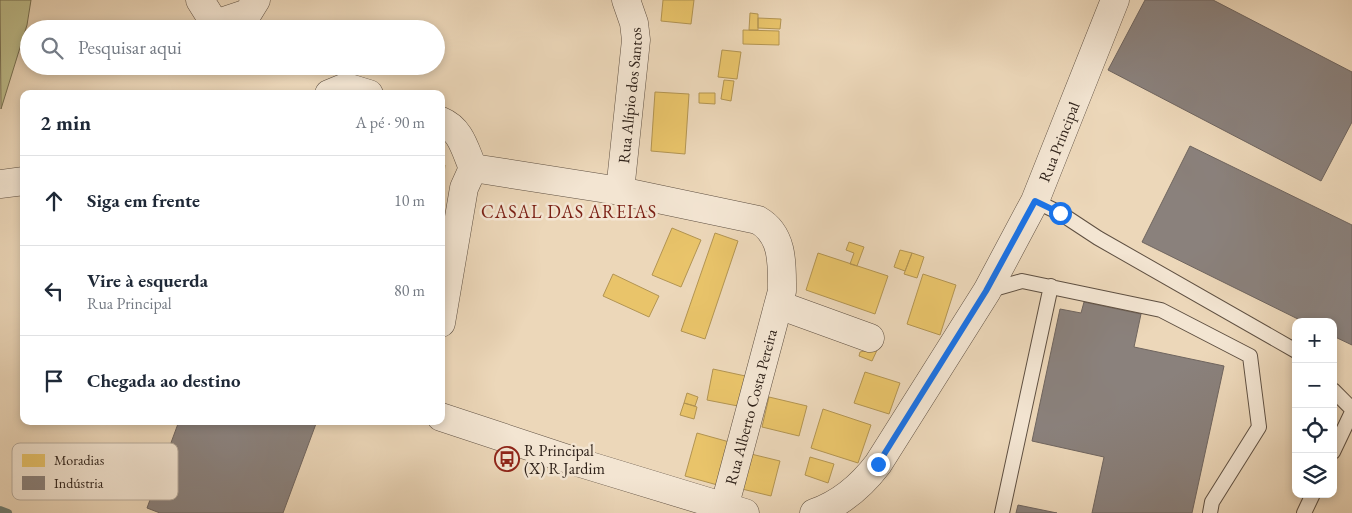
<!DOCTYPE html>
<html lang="pt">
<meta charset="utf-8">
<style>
body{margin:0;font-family:"EB Garamond",serif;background:#f6f6f7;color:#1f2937}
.controls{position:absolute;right:15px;bottom:15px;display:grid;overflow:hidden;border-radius:10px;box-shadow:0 2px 8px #0003}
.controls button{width:45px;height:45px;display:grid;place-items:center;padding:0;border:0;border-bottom:1px solid #e0e1e3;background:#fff;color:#1f2937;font:25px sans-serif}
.stop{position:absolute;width:15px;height:15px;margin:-11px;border:4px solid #1a73e8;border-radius:50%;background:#fff}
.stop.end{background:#1a73e8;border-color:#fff;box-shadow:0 1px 5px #0008}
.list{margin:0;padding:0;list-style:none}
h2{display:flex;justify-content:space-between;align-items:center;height:65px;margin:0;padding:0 20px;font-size:21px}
h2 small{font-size:16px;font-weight:400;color:#747a83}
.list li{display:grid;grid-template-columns:32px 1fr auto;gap:15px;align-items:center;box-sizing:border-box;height:90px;padding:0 20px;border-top:1px solid #e0e1e3}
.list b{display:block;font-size:19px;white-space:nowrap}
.list p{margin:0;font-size:16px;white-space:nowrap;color:#747a83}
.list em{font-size:16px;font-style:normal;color:#747a83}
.icon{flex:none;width:28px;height:28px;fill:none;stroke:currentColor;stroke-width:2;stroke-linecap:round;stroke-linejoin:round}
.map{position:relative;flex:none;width:1352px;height:513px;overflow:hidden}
.search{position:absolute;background:#fff;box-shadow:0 2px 8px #0003;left:20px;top:20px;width:425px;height:55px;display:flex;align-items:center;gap:12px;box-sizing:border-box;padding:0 18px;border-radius:28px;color:#747a83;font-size:19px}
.panel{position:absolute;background:#fff;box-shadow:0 2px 8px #0003;left:20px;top:90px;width:425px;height:335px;border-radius:10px}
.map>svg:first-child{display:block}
</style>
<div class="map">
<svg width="1352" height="513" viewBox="0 0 1352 513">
<rect width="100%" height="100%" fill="#ecd7b9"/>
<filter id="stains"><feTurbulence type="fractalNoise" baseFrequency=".004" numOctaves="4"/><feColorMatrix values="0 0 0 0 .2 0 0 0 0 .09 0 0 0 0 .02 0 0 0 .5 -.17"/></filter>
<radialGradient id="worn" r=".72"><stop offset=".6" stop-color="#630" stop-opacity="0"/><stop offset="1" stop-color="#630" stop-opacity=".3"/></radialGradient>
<!-- green -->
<path fill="#bebd8b" stroke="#777053" d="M0 0H31L27 25 1 109Z"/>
<!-- homes -->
<path fill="#e9c46a" stroke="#b29452" d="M663 0H694L691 24 661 21Z
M750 13 758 14V30H749Z
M758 18 781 19 780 29 758 28Z
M743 30 779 31V45L743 44Z
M722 50 741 52 737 79 718 77Z
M724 80 734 81 731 101 721 99Z
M655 92 689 94 685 154 651 151Z
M699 93H715V104L699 103Z
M441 164 445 165 441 199Z
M672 228 701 240 681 287 652 275Z
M715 233 738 241 705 339 681 331Z
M849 242 864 247 857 266 850 264 854 253 846 250Z
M900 250 912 253 905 271 894 267Z
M818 253 888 276 875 314 806 290Z
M912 253 924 257 917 278 904 274Z
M613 274 659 296 649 317 603 296Z
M923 274 956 285 940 335 907 324Z
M878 348 872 361 859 356 860 352Z
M713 369 750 377 743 407 707 400Z
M865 372 900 383 889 414 854 403Z
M687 393 698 397 695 406 684 403Z
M769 397 807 406 799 436 762 427Z
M684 403 697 407 694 419 680 415Z
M823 409 871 425 858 463 811 448Z
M697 433 733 443 721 486 685 476Z
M751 454 780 461 771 496 742 489Z
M810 457 834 464 828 483 805 475Z"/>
<!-- industry -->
<path fill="#8a817c" stroke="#6f655f" d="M1145 0H1213L1352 72V122L1321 181 1108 70Z
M1190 146 1352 225V345L1333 336V322H1304L1142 242Z
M1084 302 1141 314 1134 347 1224 366 1192 513H1092L1104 457 1032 441 1060 309 1081 313Z
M179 421H317L283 513H160L147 508Z
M1018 505 1057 513H1016Z"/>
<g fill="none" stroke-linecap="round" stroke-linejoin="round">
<!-- stream -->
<path stroke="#6f7e74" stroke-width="8" d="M0 510 8 513"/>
<defs>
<path id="service" d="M1035 201 1060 213 1098 238 1296 351
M987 291 1022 281 1161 310 1250 356 1259 427 1212 502 1210 513
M1333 390 1352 409
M1333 452 1352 412
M1002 513 1051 286
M1304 513 1313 494"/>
<g id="minor">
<path d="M200 0 215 24 248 13 256 0"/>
<path d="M329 94 346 87 369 94"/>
<path d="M441 121C461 129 465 150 473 168"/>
<path d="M473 168 620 191 758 220C784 235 782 265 782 291L724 508"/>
<path d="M0 184 24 181"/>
<path id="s1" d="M620 191 636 40 634 23 626 0"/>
<path d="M779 305 870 338"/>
<path d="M441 323 464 188 473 168"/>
<path d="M441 417 577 462 745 513"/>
<path id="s2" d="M814 513C840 504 862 485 878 464L987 291 1035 201 1115 0"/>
</g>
</defs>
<!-- service casing -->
<use href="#service" stroke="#5f5042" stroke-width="16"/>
<!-- minor casing -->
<use href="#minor" stroke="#5f5042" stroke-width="29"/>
<!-- service -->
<use href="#service" stroke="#f3e5d2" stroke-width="14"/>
<!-- minor -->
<use href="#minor" stroke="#f3e5d2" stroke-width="28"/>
</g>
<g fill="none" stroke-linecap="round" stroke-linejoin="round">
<!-- route -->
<path stroke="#1a73e8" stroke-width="6" d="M878 464 986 291 1035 201 1060 213"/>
</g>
<!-- icons -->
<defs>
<symbol id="bus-ring" viewBox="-11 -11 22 22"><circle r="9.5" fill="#f3e5d2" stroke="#8f2418" stroke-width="1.5"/><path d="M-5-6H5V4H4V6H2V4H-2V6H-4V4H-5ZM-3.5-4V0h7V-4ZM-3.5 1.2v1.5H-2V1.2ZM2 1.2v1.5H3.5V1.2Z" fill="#8f2418"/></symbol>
</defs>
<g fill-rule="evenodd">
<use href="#bus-ring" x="493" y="445" width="28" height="28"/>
</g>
<g text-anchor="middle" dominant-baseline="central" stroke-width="5" stroke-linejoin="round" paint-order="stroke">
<!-- street labels -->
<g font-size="16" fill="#30231b" stroke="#f3e5d2">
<text stroke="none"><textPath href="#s1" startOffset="96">Rua Alípio dos Santos</textPath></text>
<text stroke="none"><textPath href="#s2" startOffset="452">Rua Principal</textPath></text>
<text transform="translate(751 407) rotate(-75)">Rua Alberto Costa Pereira</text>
</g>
<!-- poi labels -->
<g font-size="16" fill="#30231b" stroke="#f3e5d2" text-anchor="start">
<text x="524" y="450">R Principal<tspan x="524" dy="18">(X) R Jardim</tspan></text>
</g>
<!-- neighbourhood labels -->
<g font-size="18" letter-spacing="1" fill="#7a1f14" stroke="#f3e5d2">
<text x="569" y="211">CASAL DAS AREIAS</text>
</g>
</g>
<!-- legend -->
<rect x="12" y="443" width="166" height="57" rx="8" fill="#f3e5d2" stroke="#b8ab9b" stroke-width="1"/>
<rect x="22" y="454" width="23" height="13" fill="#e9c46a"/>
<rect x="22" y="476" width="23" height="14" fill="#8a817c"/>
<g font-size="14" fill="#30231b">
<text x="54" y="465">Moradias</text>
<text x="54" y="488">Indústria</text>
</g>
<rect width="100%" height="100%" filter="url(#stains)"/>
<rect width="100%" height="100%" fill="url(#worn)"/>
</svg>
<div class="controls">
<button>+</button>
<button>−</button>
<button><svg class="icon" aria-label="locate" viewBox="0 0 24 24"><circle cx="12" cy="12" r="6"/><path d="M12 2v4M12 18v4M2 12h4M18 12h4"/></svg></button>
<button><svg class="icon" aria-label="layers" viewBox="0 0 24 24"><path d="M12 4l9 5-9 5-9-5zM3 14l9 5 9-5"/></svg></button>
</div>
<div class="stop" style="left:1060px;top:213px"></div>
<div class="stop end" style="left:878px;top:464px"></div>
<div class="search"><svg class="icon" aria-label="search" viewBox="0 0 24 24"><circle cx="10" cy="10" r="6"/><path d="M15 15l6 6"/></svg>Pesquisar aqui</div>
<section class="panel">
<h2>2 min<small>A pé · 90 m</small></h2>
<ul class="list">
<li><svg class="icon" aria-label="ahead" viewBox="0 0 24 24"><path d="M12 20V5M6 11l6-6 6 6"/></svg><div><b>Siga em frente</b></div><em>10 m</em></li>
<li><svg class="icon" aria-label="left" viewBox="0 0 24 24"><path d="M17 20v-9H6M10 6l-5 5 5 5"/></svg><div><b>Vire à esquerda</b><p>Rua Principal</p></div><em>80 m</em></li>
<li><svg class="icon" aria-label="arrive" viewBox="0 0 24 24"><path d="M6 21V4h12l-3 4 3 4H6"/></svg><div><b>Chegada ao destino</b></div></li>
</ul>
</section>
</div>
